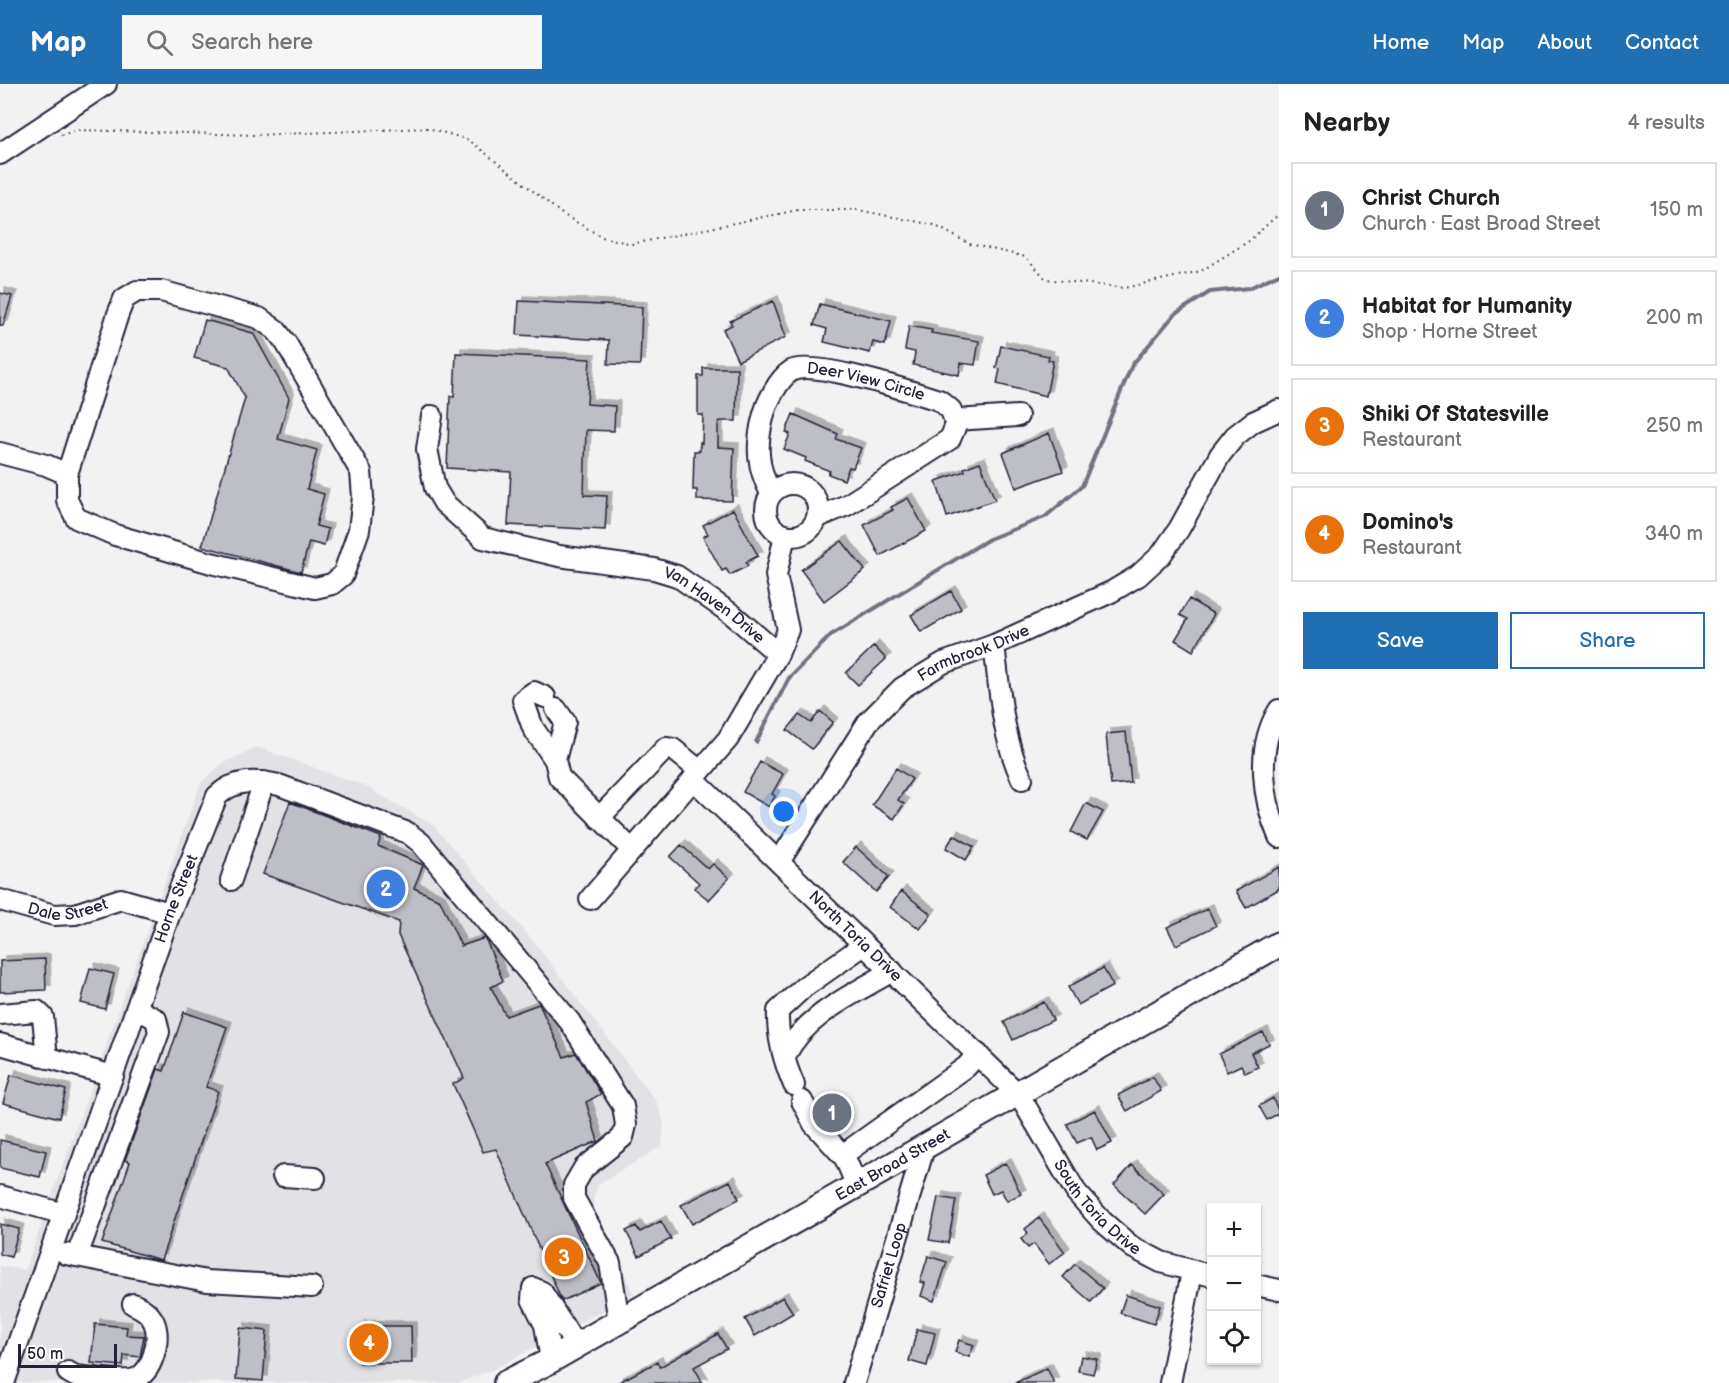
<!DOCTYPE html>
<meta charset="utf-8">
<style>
body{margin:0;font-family:"Balsamiq Sans",sans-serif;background:#f6f6f6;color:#202124}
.controls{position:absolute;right:18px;bottom:18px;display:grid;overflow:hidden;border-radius:0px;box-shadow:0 2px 4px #0004}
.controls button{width:54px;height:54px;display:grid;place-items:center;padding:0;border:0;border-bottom:2px solid #e0e0e0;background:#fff;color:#202124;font:30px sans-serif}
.scale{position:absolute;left:18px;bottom:15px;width:99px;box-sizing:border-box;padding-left:6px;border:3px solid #22223b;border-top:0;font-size:16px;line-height:21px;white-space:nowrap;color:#22223b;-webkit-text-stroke:4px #fff;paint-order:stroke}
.you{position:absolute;left:784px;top:728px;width:21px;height:21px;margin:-15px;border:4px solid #fff;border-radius:50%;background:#1a73e8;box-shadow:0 0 0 9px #1a73e833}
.badge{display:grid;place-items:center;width:39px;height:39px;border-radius:50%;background:#1f6fb2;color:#fff;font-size:20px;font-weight:700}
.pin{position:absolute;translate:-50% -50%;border:3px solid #fff;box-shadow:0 2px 6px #0006}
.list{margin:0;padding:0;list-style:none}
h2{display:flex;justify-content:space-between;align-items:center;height:78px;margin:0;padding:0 24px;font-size:26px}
h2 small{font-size:20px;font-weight:400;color:#757577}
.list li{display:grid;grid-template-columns:39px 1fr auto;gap:18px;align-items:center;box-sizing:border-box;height:96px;margin:0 12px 12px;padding:0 12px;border:2px solid #e0e0e0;border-radius:0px}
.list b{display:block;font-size:22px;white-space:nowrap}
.list p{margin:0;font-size:20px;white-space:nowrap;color:#757577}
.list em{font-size:20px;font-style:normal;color:#757577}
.actions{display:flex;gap:12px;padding:18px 24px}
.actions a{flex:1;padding:14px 0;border:2px solid #1f6fb2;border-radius:0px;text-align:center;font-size:21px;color:#1f6fb2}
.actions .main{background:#1f6fb2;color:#fff}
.icon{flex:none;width:33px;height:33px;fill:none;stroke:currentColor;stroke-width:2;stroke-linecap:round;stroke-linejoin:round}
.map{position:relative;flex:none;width:1279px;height:1299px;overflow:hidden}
header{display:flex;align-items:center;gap:36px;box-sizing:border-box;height:84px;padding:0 30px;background:#1f6fb2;color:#fff}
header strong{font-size:28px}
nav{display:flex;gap:33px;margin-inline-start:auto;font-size:21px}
.search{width:420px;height:54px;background:#f6f6f6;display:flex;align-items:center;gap:15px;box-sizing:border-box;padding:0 21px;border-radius:0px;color:#757577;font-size:22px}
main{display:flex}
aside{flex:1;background:#fff}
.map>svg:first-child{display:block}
</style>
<header>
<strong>Map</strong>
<div class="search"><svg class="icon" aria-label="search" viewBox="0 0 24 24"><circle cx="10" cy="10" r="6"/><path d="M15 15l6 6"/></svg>Search here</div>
<nav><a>Home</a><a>Map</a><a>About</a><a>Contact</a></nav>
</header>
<main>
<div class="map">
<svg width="1279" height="1299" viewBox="0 0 1279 1299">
<defs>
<filter id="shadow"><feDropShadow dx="5" dy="-5" stdDeviation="0" flood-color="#0004"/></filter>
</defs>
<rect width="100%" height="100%" fill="#f2f2f3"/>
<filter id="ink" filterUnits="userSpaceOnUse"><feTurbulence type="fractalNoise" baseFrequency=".0167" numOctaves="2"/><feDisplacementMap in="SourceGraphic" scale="12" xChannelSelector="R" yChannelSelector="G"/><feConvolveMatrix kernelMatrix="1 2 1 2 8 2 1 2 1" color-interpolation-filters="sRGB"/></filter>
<g filter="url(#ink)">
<!-- built -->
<path fill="#e2e2e6" d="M257 663 365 702 433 741 534 858 656 1017 664 1039 662 1062 599 1100 593 1114 596 1130 634 1210 494 1285 458 1299 0 1298V1182L25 1186 201 698 223 679Z"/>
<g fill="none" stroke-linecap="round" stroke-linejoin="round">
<!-- stream -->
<path stroke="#727282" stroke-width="4" d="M756 658 789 594 831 551 989 455 1045 433 1082 402 1132 281 1175 230 1210 208 1249 204 1279 190"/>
</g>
<!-- building -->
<path fill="#bebec6" stroke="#22223b" stroke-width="1.5" filter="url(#shadow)" d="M0 209 12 212 3 242H0Z
M519 217 642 223 640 281 608 280 609 256 517 251Z
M773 217 786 253 738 277 723 245 732 241 730 237Z
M820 220 891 237 885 261 873 258 870 269 824 258 827 245 814 241Z
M205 236 253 249 289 314 278 355 317 366 307 405 324 410 316 442 328 445 324 462 309 458 301 488 202 462 245 314 228 283 194 274Z
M909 242 932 246 931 249 979 257 975 281 961 279 959 291 913 281 915 268 905 266Z
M1001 262 1049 272 1048 276 1053 277 1046 312 997 300 1000 285 996 284Z
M456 269 590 275 587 320 615 322 614 347 586 346 584 411 607 412 605 446 508 441 511 388 447 384 450 312 454 313Z
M703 284H737L736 337H720L718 341V363L734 364 732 417 697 416V406H693L694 367H700V358L702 359 703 331H698V292H703Z
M793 330 838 350 836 355 861 364 853 384 849 383 844 396 828 390 830 387 805 377 806 374 784 365 790 350 786 348Z
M1049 349 1063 387 1016 404 1003 369Z
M980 378 995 416 947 433 936 397 965 387 964 384Z
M908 414 926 447 880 472 864 441 893 426 891 423Z
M733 425 758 472 746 478 748 482 730 491 726 485 722 487 712 469 703 453 708 450 703 441Z
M842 457 865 486 824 517 801 486Z
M951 507 961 525 921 548 911 531Z
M1189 515 1214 530 1193 567 1175 556 1188 535 1180 531Z
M874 562 886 575 858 601 846 589Z
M820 627 833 638 812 665 787 646 799 631 811 639Z
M1126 648 1131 699 1111 701 1106 650Z
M760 678 783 690 772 710 775 712 769 723 743 708Z
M896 684 912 695 898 716 904 720 894 735 872 721Z
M290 718 381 753 378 762 423 781 414 804 440 816 461 862 485 854 486 856 503 897 491 903 506 932 539 920 564 973 576 969 601 1010 586 1018 598 1057 545 1080 601 1199 562 1217 561 1215 496 1065 483 1068 453 1000 464 994 398 851 399 838 263 790Z
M1086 719 1103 728 1087 756 1071 748Z
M954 751 974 763 966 776 946 764Z
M681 761 708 785 713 780 729 794 709 816 694 804 699 799 670 773Z
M856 763 889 793 876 808 843 778Z
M1279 783V805L1246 824 1236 807Z
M901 807 931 830 920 845 890 823Z
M1208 825 1216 842 1176 861 1167 843Z
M45 875 46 906 0 908V877Z
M90 884 114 890 105 925 81 919Z
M1103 884 1113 902 1078 921 1068 903Z
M1044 918 1053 936 1013 956 1004 938Z
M184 928 227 943 206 1003 218 1007 161 1176 102 1159 130 1078 125 1076 158 985 164 987Z
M1263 948 1269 960 1251 969 1258 983 1245 989 1241 981 1227 988 1219 970Z
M11 991 66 1006 59 1034 3 1019Z
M1153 993 1161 1007 1127 1027 1118 1011Z
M1273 1014 1279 1029 1267 1036 1259 1022Z
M1095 1026 1112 1059 1097 1066 1091 1053 1077 1059 1067 1040Z
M0 1056 46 1067 40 1093 0 1084Z
M1006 1079 1021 1110 1007 1117 1001 1106 992 1110 983 1091Z
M1132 1081 1164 1110 1145 1130 1114 1101Z
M730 1097 739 1115 692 1140 681 1121Z
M938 1113 956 1116 948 1159 929 1156Z
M1039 1134 1065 1168 1049 1180 1034 1160 1028 1164 1021 1155 1028 1149 1025 1145Z
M661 1137 671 1155 639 1172 626 1147 636 1142 640 1148Z
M0 1140 19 1145 11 1173 0 1170Z
M928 1172 947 1178 934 1217 921 1212 925 1199 920 1198Z
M1075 1180 1103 1204 1091 1218 1063 1193Z
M1126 1211 1160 1222 1154 1240 1120 1229Z
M783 1213 793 1229 755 1252 745 1235Z
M95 1240 127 1243 126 1251 144 1252 140 1273 124 1271 123 1282 91 1279Z
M360 1242H411L412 1279H360Z
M240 1244 267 1247 263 1297 236 1295Z
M917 1245 935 1249 927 1282 909 1277Z
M718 1250 727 1265 694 1283 703 1299H617L657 1278 660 1283Z
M959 1256 974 1261 969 1273 955 1268Z
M1081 1272 1097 1275 1093 1290 1078 1287Z
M1047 1284 1054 1299H1015Z"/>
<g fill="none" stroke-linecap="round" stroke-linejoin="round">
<defs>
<g id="minor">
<path d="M0 70 106 0"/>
<path d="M137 207H161L259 234 276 246 286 259 361 388 363 413 359 446 343 491 332 500 315 504 211 479 115 451 76 434 67 416V390L118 230 124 215Z"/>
<path id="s1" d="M432 332 427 365 435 404 444 419 483 454 559 472 654 485 677 492 733 531 778 570 728 655 590 815"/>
<path d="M955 336 1018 332"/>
<path d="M0 369 46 381 67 390"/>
<circle cx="792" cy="426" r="26"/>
<path id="s2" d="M771 409C757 384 756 361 763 334 766 320 778 295 791 287 812 275 912 308 939 316L951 326 956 341 950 355 847 421 818 433"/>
<path d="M994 561C1000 607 1002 653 1022 695"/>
<path d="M778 570 788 546 776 491 785 451"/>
<path d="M545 613 534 608 523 616 533 644 555 676"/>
<path d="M556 625 565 638 555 676 559 693 632 766"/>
<path d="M1279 626C1256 663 1262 714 1279 753"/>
<path id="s3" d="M693 695 1019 1011 1076 1108 1102 1137 1132 1163 1161 1178 1212 1192"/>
<path d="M599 734 666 664 673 665 700 687"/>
<path id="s4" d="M779 778 868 638 902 604 943 579 994 561 1111 508 1138 492 1161 471 1179 445 1220 371 1235 352 1253 338 1279 326"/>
<path d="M231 796 264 698"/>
<path id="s5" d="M0 816 54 831 75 830 121 815 170 829"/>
<path d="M0 930 37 927 43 933 47 974"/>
<path d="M0 960 113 992"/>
<path d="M785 972C805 931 854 910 892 887"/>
<path d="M794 1001C784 978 777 953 778 927L804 903 864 861"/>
<path d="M802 1017 814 1040 845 1074"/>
<path d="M283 1092 315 1094"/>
<path d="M857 1102 845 1074 848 1067 966 983 978 970"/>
<path d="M0 1112 64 1130"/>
<path d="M66 1170 207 1197 312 1203"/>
<path d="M77 1172 159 948 156 935 137 925"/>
<path d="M1256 1201 1279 1206"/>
<path d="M551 1276 545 1241 532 1215 533 1204 542 1208 576 1262"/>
<path d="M68 1288 75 1292C89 1293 124 1299 135 1295 153 1288 161 1255 154 1238 149 1228 142 1224 133 1220"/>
<path id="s6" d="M4 1299 170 829 217 712C235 695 255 696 279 701L408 749 421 759 570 938 623 1022 626 1041 623 1053 584 1084 574 1101V1114L610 1179 619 1238"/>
<path id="s7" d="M854 1299 924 1064"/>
<path d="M1170 1299 1192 1188"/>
</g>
<g id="major">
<path id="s8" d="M506 1299 546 1279 1279 860"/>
</g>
</defs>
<!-- minor casing -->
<use href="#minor" stroke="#22223b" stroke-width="24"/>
<!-- major casing -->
<use href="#major" stroke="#22223b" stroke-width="28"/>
<!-- path -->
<path stroke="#22223b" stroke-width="2" stroke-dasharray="1.5 4.5" stroke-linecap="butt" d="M61 51 78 46 256 51 428 44 469 56 562 130 602 153 632 160 798 126H858L934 141 970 160 1026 173 1046 195 1124 204 1201 187 1249 157 1279 130"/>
<!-- minor -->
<use href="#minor" stroke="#fff" stroke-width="20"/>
<!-- major -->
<use href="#major" stroke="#fff" stroke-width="24"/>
</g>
</g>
<g text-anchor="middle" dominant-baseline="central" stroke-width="6" stroke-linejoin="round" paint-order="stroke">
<!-- street labels -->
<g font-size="16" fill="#22223b" stroke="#fff">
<text stroke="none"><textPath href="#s2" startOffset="210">Deer View Circle</textPath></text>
<text stroke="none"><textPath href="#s1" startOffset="388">Van Haven Drive</textPath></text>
<text stroke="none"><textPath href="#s4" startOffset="294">Farmbrook Drive</textPath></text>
<text stroke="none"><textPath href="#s6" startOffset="514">Horne Street</textPath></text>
<text stroke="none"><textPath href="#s5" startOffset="70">Dale Street</textPath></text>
<text stroke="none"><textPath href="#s3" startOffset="226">North Toria Drive</textPath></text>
<text stroke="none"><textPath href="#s8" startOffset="444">East Broad Street</textPath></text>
<text stroke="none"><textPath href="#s3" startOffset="592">South Toria Drive</textPath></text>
<text stroke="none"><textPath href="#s7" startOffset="123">Safriet Loop</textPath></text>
</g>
</g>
</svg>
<div class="controls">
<button>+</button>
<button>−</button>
<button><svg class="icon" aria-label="locate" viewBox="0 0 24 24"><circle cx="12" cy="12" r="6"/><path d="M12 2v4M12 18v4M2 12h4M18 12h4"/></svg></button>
</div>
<div class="scale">50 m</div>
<div class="you"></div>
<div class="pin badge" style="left:832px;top:1029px;background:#6b7280">1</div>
<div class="pin badge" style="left:386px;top:805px;background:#3f7fe0">2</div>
<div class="pin badge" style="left:564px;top:1173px;background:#e8710a">3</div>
<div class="pin badge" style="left:369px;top:1259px;background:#e8710a">4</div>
</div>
<aside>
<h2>Nearby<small>4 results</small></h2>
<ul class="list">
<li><span class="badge" style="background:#6b7280">1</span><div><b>Christ Church</b><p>Church · East Broad Street</p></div><em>150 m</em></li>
<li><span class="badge" style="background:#3f7fe0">2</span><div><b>Habitat for Humanity</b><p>Shop · Horne Street</p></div><em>200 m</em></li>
<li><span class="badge" style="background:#e8710a">3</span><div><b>Shiki Of Statesville</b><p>Restaurant</p></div><em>250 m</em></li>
<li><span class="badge" style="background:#e8710a">4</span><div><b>Domino's</b><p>Restaurant</p></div><em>340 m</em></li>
</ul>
<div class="actions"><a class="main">Save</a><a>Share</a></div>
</aside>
</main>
